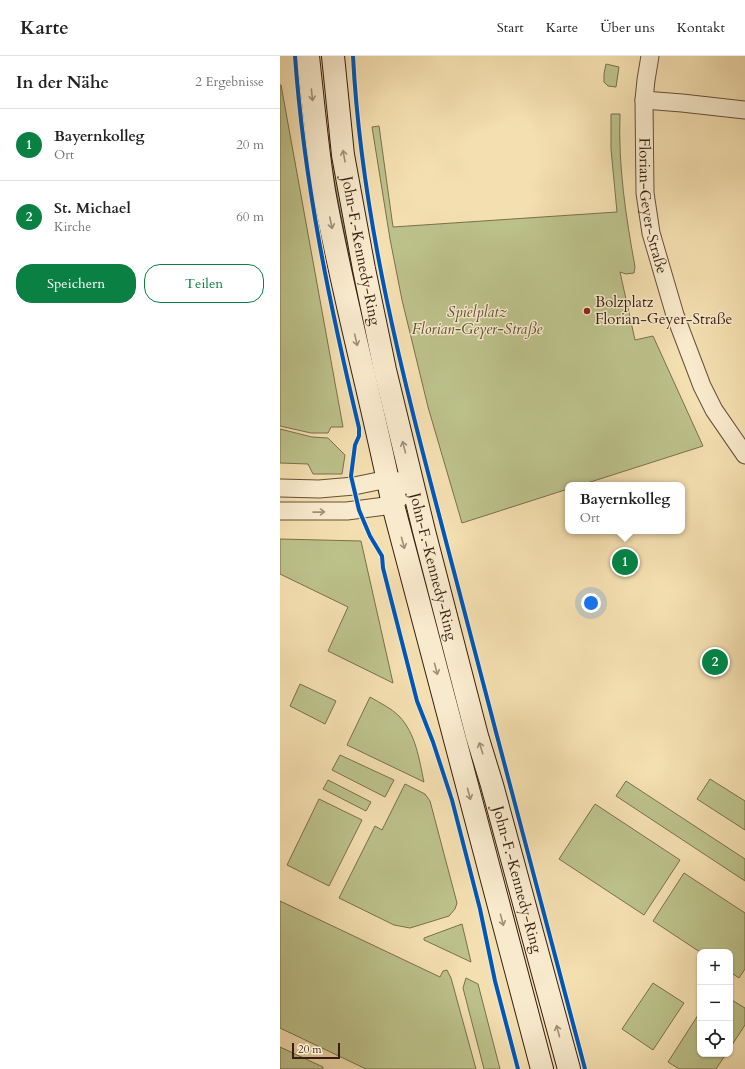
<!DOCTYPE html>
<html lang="de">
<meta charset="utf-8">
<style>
body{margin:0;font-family:Cardo,serif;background:#f6f6f6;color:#222}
.controls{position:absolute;right:12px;bottom:12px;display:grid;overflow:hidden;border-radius:8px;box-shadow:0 1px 3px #0004}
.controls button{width:36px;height:36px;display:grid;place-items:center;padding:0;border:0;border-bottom:1px solid #e0e0e0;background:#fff;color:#222;font:20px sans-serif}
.scale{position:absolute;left:12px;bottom:10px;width:48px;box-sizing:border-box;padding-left:4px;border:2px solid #371d12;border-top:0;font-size:11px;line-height:14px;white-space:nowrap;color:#371d12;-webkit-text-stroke:3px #f8eacc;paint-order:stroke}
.you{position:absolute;left:311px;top:547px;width:14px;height:14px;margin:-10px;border:3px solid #fff;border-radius:50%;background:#1a73e8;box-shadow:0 0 0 6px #1a73e833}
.badge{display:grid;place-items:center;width:26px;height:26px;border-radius:50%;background:#0b8043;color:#fff;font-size:13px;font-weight:700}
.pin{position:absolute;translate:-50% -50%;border:2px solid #fff;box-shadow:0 1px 4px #0006}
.popup{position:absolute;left:285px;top:426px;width:120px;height:52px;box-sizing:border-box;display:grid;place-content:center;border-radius:8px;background:#fff;filter:drop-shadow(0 1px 3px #0005);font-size:13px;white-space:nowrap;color:#767676}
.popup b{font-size:15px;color:#222}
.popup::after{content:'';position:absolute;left:50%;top:100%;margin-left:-8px;border:8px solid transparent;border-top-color:#fff}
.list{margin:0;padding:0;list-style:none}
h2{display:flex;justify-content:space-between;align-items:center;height:52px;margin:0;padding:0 16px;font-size:17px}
h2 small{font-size:13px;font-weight:400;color:#767676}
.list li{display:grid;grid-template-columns:26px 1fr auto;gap:12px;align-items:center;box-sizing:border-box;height:72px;padding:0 16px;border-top:1px solid #e0e0e0}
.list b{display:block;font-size:15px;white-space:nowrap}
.list p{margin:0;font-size:13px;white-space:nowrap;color:#767676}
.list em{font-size:13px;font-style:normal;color:#767676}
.actions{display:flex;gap:8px;padding:12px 16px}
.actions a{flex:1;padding:9px 0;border:1px solid #0b8043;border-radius:16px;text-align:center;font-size:14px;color:#0b8043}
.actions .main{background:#0b8043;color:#fff}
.icon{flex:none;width:22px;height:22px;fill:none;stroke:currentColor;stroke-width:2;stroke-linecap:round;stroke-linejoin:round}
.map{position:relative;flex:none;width:465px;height:1013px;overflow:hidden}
header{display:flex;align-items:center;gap:24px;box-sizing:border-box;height:56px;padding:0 20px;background:#fff;border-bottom:1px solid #e0e0e0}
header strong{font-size:19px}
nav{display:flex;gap:22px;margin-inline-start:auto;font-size:14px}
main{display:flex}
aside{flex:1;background:#fff}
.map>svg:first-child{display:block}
</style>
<header>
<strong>Karte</strong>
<nav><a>Start</a><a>Karte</a><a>Über uns</a><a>Kontakt</a></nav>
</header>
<main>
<aside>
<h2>In der Nähe<small>2 Ergebnisse</small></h2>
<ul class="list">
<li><span class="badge">1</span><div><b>Bayernkolleg</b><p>Ort</p></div><em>20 m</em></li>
<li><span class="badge">2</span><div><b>St. Michael</b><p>Kirche</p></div><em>60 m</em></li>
</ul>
<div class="actions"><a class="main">Speichern</a><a>Teilen</a></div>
</aside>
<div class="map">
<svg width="465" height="1013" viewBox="0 0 465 1013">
<rect width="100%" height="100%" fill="#f4dfb0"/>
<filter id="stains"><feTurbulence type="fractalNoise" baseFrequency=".005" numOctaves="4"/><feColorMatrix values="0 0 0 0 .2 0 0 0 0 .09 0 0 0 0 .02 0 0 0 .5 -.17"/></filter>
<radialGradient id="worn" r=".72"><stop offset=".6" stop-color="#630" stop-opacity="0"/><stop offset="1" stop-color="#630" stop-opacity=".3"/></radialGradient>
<!-- green -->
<path fill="#bcc18a" stroke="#7a6f4e" d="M326 8 339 11 336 31 328 30 324 26V18Z
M0 29H1L63 371H51L48 377H31L0 370Z
M331 58H340C338 110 346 161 355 211L354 217 346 218 340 216 355 284 373 280 423 390 301 429H288V433L182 467 148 351 122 244 110 183 92 71 99 70 113 171 337 156 331 93Z
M51 83 118 394 113 395C88 292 65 188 47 84Z
M0 373 32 381 48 382 65 399 62 418H33L28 408 0 407Z
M0 483 81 485 113 627 48 595 68 551 0 518Z
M20 628 56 645 45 668 10 650Z
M90 641C100 647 111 652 119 660 136 678 139 703 144 726L67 689Z
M60 699 114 724 105 741 52 714Z
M430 723 465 745V774L417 743Z
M48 724 91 746 86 755 43 733Z
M346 725 465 803V825L336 740Z
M125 728 145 738 150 745 177 847 175 853 169 860 130 872 114 869 59 842 95 770 102 774Z
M39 743 82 764 49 830 7 809Z
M315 748 400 804 364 859 279 803Z
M404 817 465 857V913L459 922 450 916V896H420L373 865Z
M0 845 160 921 163 915 167 914 171 922 196 1013H86L0 972Z
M182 868 191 906 144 884V882Z
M186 922 198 928 220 1013H204L183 932Z
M373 927 404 947 373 994 342 973Z
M450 943 465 952V969L450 992Z
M420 956V998H446L436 1013H399L388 1006Z
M0 991 43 1011V1013H0Z"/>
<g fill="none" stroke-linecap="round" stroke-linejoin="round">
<defs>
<g id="minor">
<path id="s1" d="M370 0 366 24 364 44 365 137 371 177 395 259 422 330 434 354 465 399"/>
<path d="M364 44 402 47 465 54"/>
<path d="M0 432 39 433 74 430 108 423 133 428"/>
<path d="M0 455H67L113 449 133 428"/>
</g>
<g id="secondary">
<path d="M28 0C33 45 37 91 44 135 63 241 92 344 113 449L262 1013"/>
<path id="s2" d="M53 0 63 99 84 213 105 314 144 475 197 680 212 729 289 1013"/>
</g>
</defs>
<!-- minor casing -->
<use href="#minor" stroke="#664e3a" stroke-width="19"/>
<!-- secondary casing -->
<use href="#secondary" stroke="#371d12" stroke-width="24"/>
<!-- minor -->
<use href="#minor" stroke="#f8eacc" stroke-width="17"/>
<!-- secondary -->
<use href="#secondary" stroke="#f8eacc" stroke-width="22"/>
<defs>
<path id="cycleway" d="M15 0C24 126 50 250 79 372V380L75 389 71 420 79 454 90 480 102 500 103 512 137 645 153 686 172 744 200 853 215 925 238 1013
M73 0C82 175 129 344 173 512 217 679 260 846 305 1013"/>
</defs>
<!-- cycleway casing -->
<use href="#cycleway" stroke="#f8eacc" stroke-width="6"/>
<!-- cycleway -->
<use href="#cycleway" stroke="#0057b8" stroke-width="4"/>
</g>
<!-- one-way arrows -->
<defs><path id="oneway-shaft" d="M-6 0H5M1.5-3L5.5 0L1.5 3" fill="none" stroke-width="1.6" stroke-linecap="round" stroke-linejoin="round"/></defs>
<g stroke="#a18e78">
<use href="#oneway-shaft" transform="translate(32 39) rotate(84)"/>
<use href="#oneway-shaft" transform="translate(64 100) rotate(-100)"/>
<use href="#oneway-shaft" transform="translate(51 167) rotate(78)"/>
<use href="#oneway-shaft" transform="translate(76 284) rotate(77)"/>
<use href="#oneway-shaft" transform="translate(124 391) rotate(-104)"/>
<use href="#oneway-shaft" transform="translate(39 456) rotate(-1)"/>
<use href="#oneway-shaft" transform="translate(123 487) rotate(75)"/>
<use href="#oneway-shaft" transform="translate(156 613) rotate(75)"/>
<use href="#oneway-shaft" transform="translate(201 692) rotate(-107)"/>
<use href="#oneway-shaft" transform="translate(189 738) rotate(75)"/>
<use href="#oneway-shaft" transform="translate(222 864) rotate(75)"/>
<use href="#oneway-shaft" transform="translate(278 975) rotate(-105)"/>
</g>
<!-- markers -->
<circle fill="#8f2418" stroke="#f8eacc" stroke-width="1.5" cx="307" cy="255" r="4"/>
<g text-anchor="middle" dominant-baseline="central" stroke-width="3" stroke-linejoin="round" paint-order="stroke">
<!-- street labels -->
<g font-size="15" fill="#371d12" stroke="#f8eacc">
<text stroke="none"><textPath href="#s1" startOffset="151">Florian-Geyer-Straße</textPath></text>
<text stroke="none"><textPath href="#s2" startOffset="197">John-F.-Kennedy-Ring</textPath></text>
<text stroke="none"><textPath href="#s2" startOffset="521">John-F.-Kennedy-Ring</textPath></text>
<text stroke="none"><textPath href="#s2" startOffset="845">John-F.-Kennedy-Ring</textPath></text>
</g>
<!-- poi labels -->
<g font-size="15" fill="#371d12" stroke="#f8eacc" text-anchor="start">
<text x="315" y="246">Bolzplatz<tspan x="315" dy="17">Florian-Geyer-Straße</tspan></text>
</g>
<!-- park labels -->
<g font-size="15" font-style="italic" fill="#5f4e36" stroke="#f8eacc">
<text x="197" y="256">Spielplatz<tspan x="197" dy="17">Florian-Geyer-Straße</tspan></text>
</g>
</g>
<rect width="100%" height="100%" filter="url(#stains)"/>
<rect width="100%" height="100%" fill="url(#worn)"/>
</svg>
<div class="controls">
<button>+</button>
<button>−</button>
<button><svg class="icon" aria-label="locate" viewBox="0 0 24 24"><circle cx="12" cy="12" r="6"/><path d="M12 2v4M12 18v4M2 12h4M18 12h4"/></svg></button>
</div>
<div class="scale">20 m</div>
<div class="you"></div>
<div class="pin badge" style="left:345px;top:506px">1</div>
<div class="popup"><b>Bayernkolleg</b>Ort</div>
<div class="pin badge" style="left:435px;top:606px">2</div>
</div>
</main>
